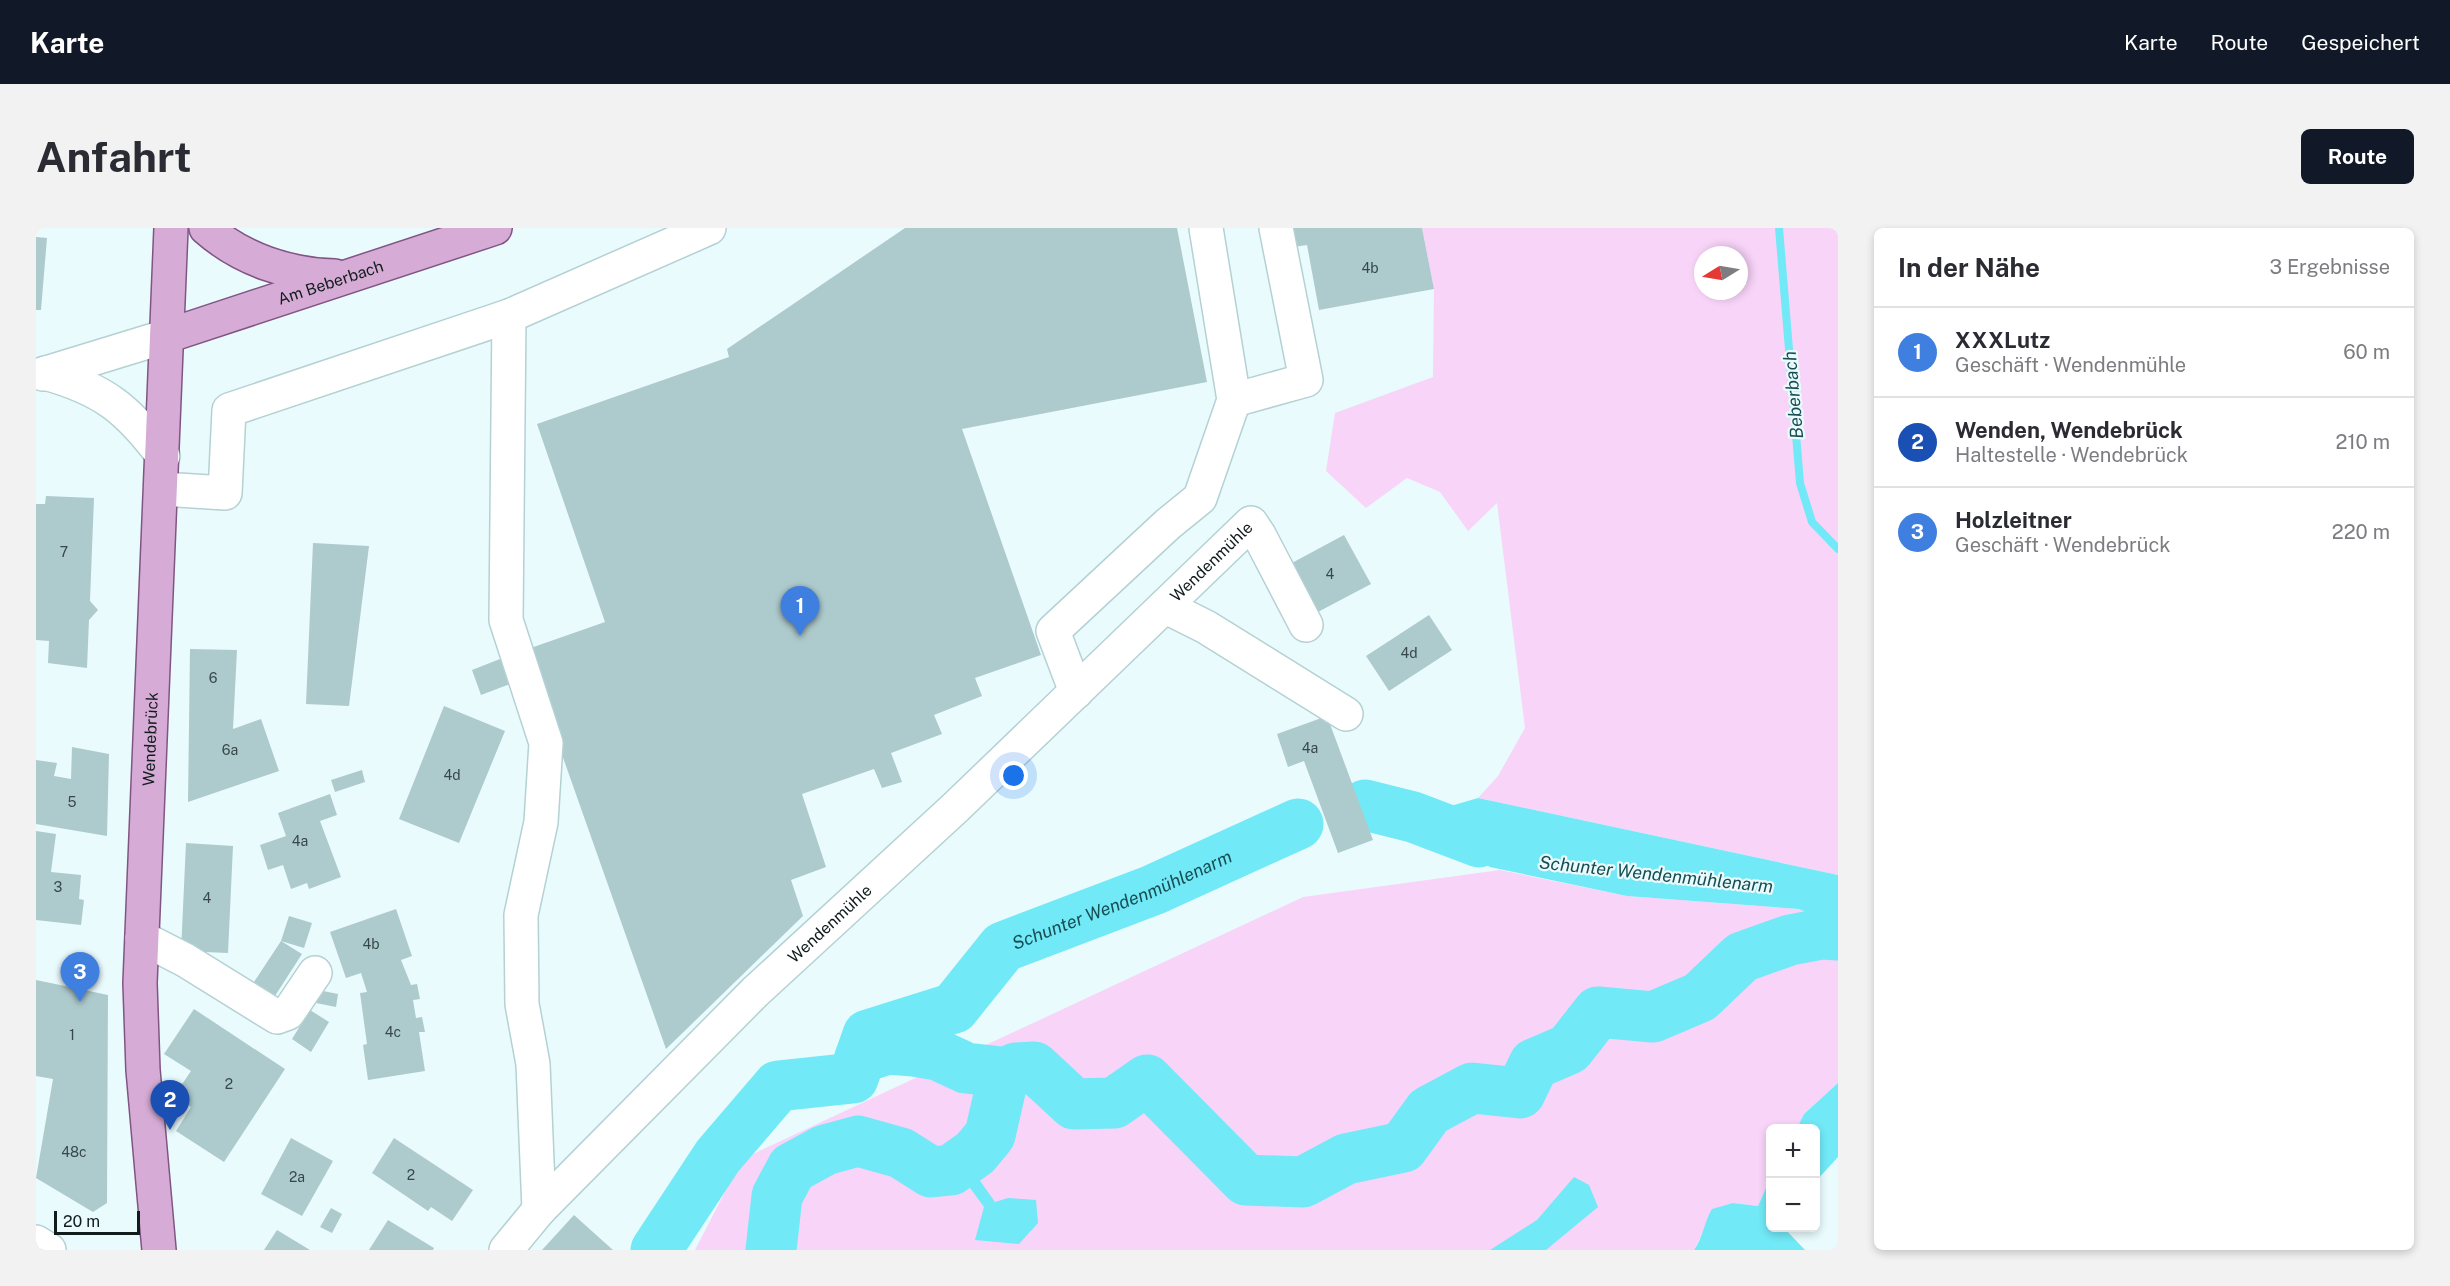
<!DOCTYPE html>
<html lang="de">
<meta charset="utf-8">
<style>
body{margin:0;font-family:"Public Sans",sans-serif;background:#f2f2f3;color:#2b2b33}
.controls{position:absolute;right:18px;bottom:18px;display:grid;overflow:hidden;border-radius:9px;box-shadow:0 3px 9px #0003}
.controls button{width:54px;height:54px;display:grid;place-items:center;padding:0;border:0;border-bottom:2px solid #e1e1e2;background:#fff;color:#2b2b33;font:30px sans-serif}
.compass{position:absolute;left:1658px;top:18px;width:54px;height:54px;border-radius:50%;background:#fff;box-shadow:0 3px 9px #0003;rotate:259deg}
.scale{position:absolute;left:18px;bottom:15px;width:86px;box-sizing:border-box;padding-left:6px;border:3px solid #111c1d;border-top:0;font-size:16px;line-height:21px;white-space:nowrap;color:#111c1d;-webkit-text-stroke:4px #eafbfd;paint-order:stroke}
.you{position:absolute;left:978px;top:548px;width:21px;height:21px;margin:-15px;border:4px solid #fff;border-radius:50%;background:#1a73e8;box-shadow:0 0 0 9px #1a73e833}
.badge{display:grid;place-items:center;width:39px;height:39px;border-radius:50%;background:#111827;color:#fff;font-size:20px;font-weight:700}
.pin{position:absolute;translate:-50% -50px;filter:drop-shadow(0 2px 3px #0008)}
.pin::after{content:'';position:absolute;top:32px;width:21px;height:18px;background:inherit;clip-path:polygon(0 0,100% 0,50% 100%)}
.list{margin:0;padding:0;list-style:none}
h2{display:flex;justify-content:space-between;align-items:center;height:78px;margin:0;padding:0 24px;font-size:26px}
h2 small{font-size:20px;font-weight:400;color:#7c7c81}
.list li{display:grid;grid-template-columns:39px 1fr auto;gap:18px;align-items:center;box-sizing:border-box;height:90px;padding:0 24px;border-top:2px solid #e1e1e2}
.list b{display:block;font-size:22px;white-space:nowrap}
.list p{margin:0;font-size:20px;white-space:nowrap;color:#7c7c81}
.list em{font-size:20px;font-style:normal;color:#7c7c81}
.map{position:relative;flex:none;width:1802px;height:1022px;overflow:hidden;border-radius:9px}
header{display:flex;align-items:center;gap:36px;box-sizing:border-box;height:84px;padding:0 30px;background:#111827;color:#fff}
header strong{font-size:28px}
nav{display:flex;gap:33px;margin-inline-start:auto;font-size:21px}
.intro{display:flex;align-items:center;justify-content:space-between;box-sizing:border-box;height:144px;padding:0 36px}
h1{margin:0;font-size:42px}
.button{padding:15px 27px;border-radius:9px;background:#111827;color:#fff;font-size:21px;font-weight:700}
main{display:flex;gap:36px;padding:0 36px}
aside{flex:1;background:#fff;border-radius:9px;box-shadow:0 3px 9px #0003}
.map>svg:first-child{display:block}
</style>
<header>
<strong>Karte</strong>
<nav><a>Karte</a><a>Route</a><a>Gespeichert</a></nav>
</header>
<div class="intro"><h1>Anfahrt</h1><a class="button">Route</a></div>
<main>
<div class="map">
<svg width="1802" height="1022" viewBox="0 0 1802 1022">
<rect width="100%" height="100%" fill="#eafbfd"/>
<!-- green -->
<path fill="#f8d4f8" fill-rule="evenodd" d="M1386 0H1802V647L1442 570 1462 548 1489 500 1461 275 1432 303 1404 264 1371 250 1330 280 1290 243 1299 185 1397 149 1398 61ZM1667 27H1703V63H1667Z
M1464 642 1591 668 1763 681 1802 699V855L1768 886 1761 900H1734V951L1722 978 1697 975 1666 1006 1658 1022H659L706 931 1267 669Z"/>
<!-- water -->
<path fill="#71e9f7" d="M1442 570 1802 647V699L1763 681 1591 668 1454 639 1377 589Z
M1802 855V929L1780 953V900H1761L1768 886Z
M930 933 959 974 972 970 1000 972 1002 995 983 1016 939 1012 948 979 918 938Z
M1538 949 1553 957 1562 979 1510 1022H1454L1501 992Z
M1734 951V1000H1748L1769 1022H1658C1667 1010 1668 994 1676 981L1697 975 1722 978Z"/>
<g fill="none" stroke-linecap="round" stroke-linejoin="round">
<!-- stream -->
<path stroke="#71e9f7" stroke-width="8" d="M1743 0 1764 255 1776 294 1802 321"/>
<!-- river -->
<g stroke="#71e9f7" stroke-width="51">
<path d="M1329 577 1377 589 1443 614"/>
<path d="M824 830 852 821 878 823 902 827 930 840 974 845"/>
<path id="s1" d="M620 1022 682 928 742 858 817 850 832 807 918 780 967 719 1117 662 1262 596"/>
<path d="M735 1022 741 968 756 940 789 922 822 913 865 925 895 944 915 942 939 925 954 907 967 850 980 840 998 839 1038 876 1078 875 1111 852 1210 952 1267 954 1310 931 1367 919 1393 883 1436 860 1484 865 1498 836 1533 821 1562 784 1617 789 1664 769 1706 729 1754 712 1786 706 1802 707"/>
</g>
</g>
<!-- building -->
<path fill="#adcacd" d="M869 0H1141L1171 154 926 201 1005 427 939 450 946 468 898 487 906 506 855 525 866 554 846 560 838 541 766 566 790 639 755 652 767 688 630 821 489 422 569 394 501 196 693 129 691 121Z
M1247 0H1386L1398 61 1283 82 1271 17 1251 20Z
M0 9 11 10 5 82H0Z
M10 268 58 270 54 373 62 382 53 392 51 440 12 435 13 413 0 412V276H9Z
M1308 307 1335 356 1280 385 1254 336Z
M277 315 333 318 313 478 270 476Z
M1393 387 1416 422 1353 463 1330 428Z
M154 421 201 422 197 501 225 491 243 543 152 574Z
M464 431 474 456 445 467 436 442Z
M408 478 469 503 423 615 363 591Z
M1291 488 1337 612 1302 625 1268 533 1252 539 1241 506Z
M36 519 73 526 71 608 0 596V532L21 535 18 548 35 551Z
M326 542 329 554 299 564 295 552Z
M294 566 301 587 284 593 305 649 273 661 271 655 255 661 247 637 232 642 224 617 250 608 242 585Z
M0 603 20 606 15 644 45 647 43 671 48 672 45 697 0 692Z
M150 615 197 618 192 725 145 723Z
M360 681 376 728 365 732 375 757 381 756 384 771 377 772 380 790 386 789 389 804H383L389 843 332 852 327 817 331 816 324 765 331 764 325 745 310 750 294 704Z
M253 688 276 695 268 720 245 713Z
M245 713 266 726 237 771 216 757Z
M0 752 72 767 71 975 57 984 0 950 17 851 0 848Z
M282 762 302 766 300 779 280 775Z
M158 781 249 841 188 934 140 903 155 879 138 868 155 843 128 826Z
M274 782 293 794 275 824 256 811Z
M255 910 297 933 266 988 225 966Z
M358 910 437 962 416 993 395 979 392 983 336 945Z
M295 980 306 986 296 1005 284 999Z
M538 987 577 1022H506Z
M352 992 398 1020 397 1022H333Z
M241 1002 274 1022H228Z"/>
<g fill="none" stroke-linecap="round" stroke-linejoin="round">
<defs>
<g id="minor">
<path d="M473 88 673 0"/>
<path d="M9 145C67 161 92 181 127 228"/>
<path d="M7 146 131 108"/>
<path d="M1198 172 1270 152 1240 0"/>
<path d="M126 261 189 265 193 182 473 88 470 392 510 515 505 594 485 687 486 776 497 836 503 982"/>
<path d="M1130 379 1170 399 1310 486"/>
<path d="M1040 464 1017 403 1132 296 1164 270 1198 172 1170 0"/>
<path d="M106 710 149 732 241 789 252 785 279 745"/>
<path d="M0 1014 13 1022"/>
<path id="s2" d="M470 1022 503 982 719 764 919 580 1215 295 1223 307 1270 397"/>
</g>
<g id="major">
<path d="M170 0C205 31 252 47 299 48"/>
<path id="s3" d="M131 108 459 0"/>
<path id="s4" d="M123 1022 107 842 104 755 135 0"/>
</g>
</defs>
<!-- minor casing -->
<use href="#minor" stroke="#b4d1d4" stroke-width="36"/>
<!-- major casing -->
<use href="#major" stroke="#7f5584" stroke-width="36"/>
<!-- minor -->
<use href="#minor" stroke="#fff" stroke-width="33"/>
<!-- major -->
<use href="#major" stroke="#d6acd6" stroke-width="33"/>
</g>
<g text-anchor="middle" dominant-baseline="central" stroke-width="4.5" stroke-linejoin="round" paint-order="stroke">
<!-- number labels -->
<g font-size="14" fill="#384849">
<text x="1334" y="40">4b</text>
<text x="28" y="324">7</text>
<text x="1294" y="346">4</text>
<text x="1373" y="425">4d</text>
<text x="177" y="450">6</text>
<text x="1274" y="520">4a</text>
<text x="194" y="522">6a</text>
<text x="416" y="547">4d</text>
<text x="36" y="574">5</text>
<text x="264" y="613">4a</text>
<text x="22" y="659">3</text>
<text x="171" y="670">4</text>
<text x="335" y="716">4b</text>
<text x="357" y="804">4c</text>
<text x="36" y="807">1</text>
<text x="193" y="856">2</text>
<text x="38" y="924">48c</text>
<text x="375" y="947">2</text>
<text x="261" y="949">2a</text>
</g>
<!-- street labels -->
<g font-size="16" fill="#111c1d" stroke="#eafbfd">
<text stroke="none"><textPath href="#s3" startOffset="172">Am Beberbach</textPath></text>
<text stroke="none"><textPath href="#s2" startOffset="986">Wendenmühle</textPath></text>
<text stroke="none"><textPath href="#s4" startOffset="512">Wendebrück</textPath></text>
<text stroke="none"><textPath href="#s2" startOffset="460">Wendenmühle</textPath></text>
</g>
<!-- water labels -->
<g font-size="18" font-style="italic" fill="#184e53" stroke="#eafbfd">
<text transform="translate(1757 167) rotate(-95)">Beberbach</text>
<text transform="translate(1620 646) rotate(6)">Schunter Wendenmühlenarm</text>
<text stroke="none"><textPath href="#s1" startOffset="622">Schunter Wendenmühlenarm</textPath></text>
</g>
</g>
</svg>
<div class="controls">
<button>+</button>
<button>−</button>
</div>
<svg class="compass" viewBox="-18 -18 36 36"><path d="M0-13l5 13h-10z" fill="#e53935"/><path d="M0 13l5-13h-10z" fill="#7c7c81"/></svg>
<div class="scale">20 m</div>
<div class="you"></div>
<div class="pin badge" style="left:764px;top:408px;background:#3f7fe0">1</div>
<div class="pin badge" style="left:134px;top:902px;background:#1a4fb4">2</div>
<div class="pin badge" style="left:44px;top:774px;background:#3f7fe0">3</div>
</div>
<aside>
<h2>In der Nähe<small>3 Ergebnisse</small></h2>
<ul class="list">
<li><span class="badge" style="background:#3f7fe0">1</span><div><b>XXXLutz</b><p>Geschäft · Wendenmühle</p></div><em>60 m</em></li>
<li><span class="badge" style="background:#1a4fb4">2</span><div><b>Wenden, Wendebrück</b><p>Haltestelle · Wendebrück</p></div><em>210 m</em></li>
<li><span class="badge" style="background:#3f7fe0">3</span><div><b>Holzleitner</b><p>Geschäft · Wendebrück</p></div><em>220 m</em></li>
</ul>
</aside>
</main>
